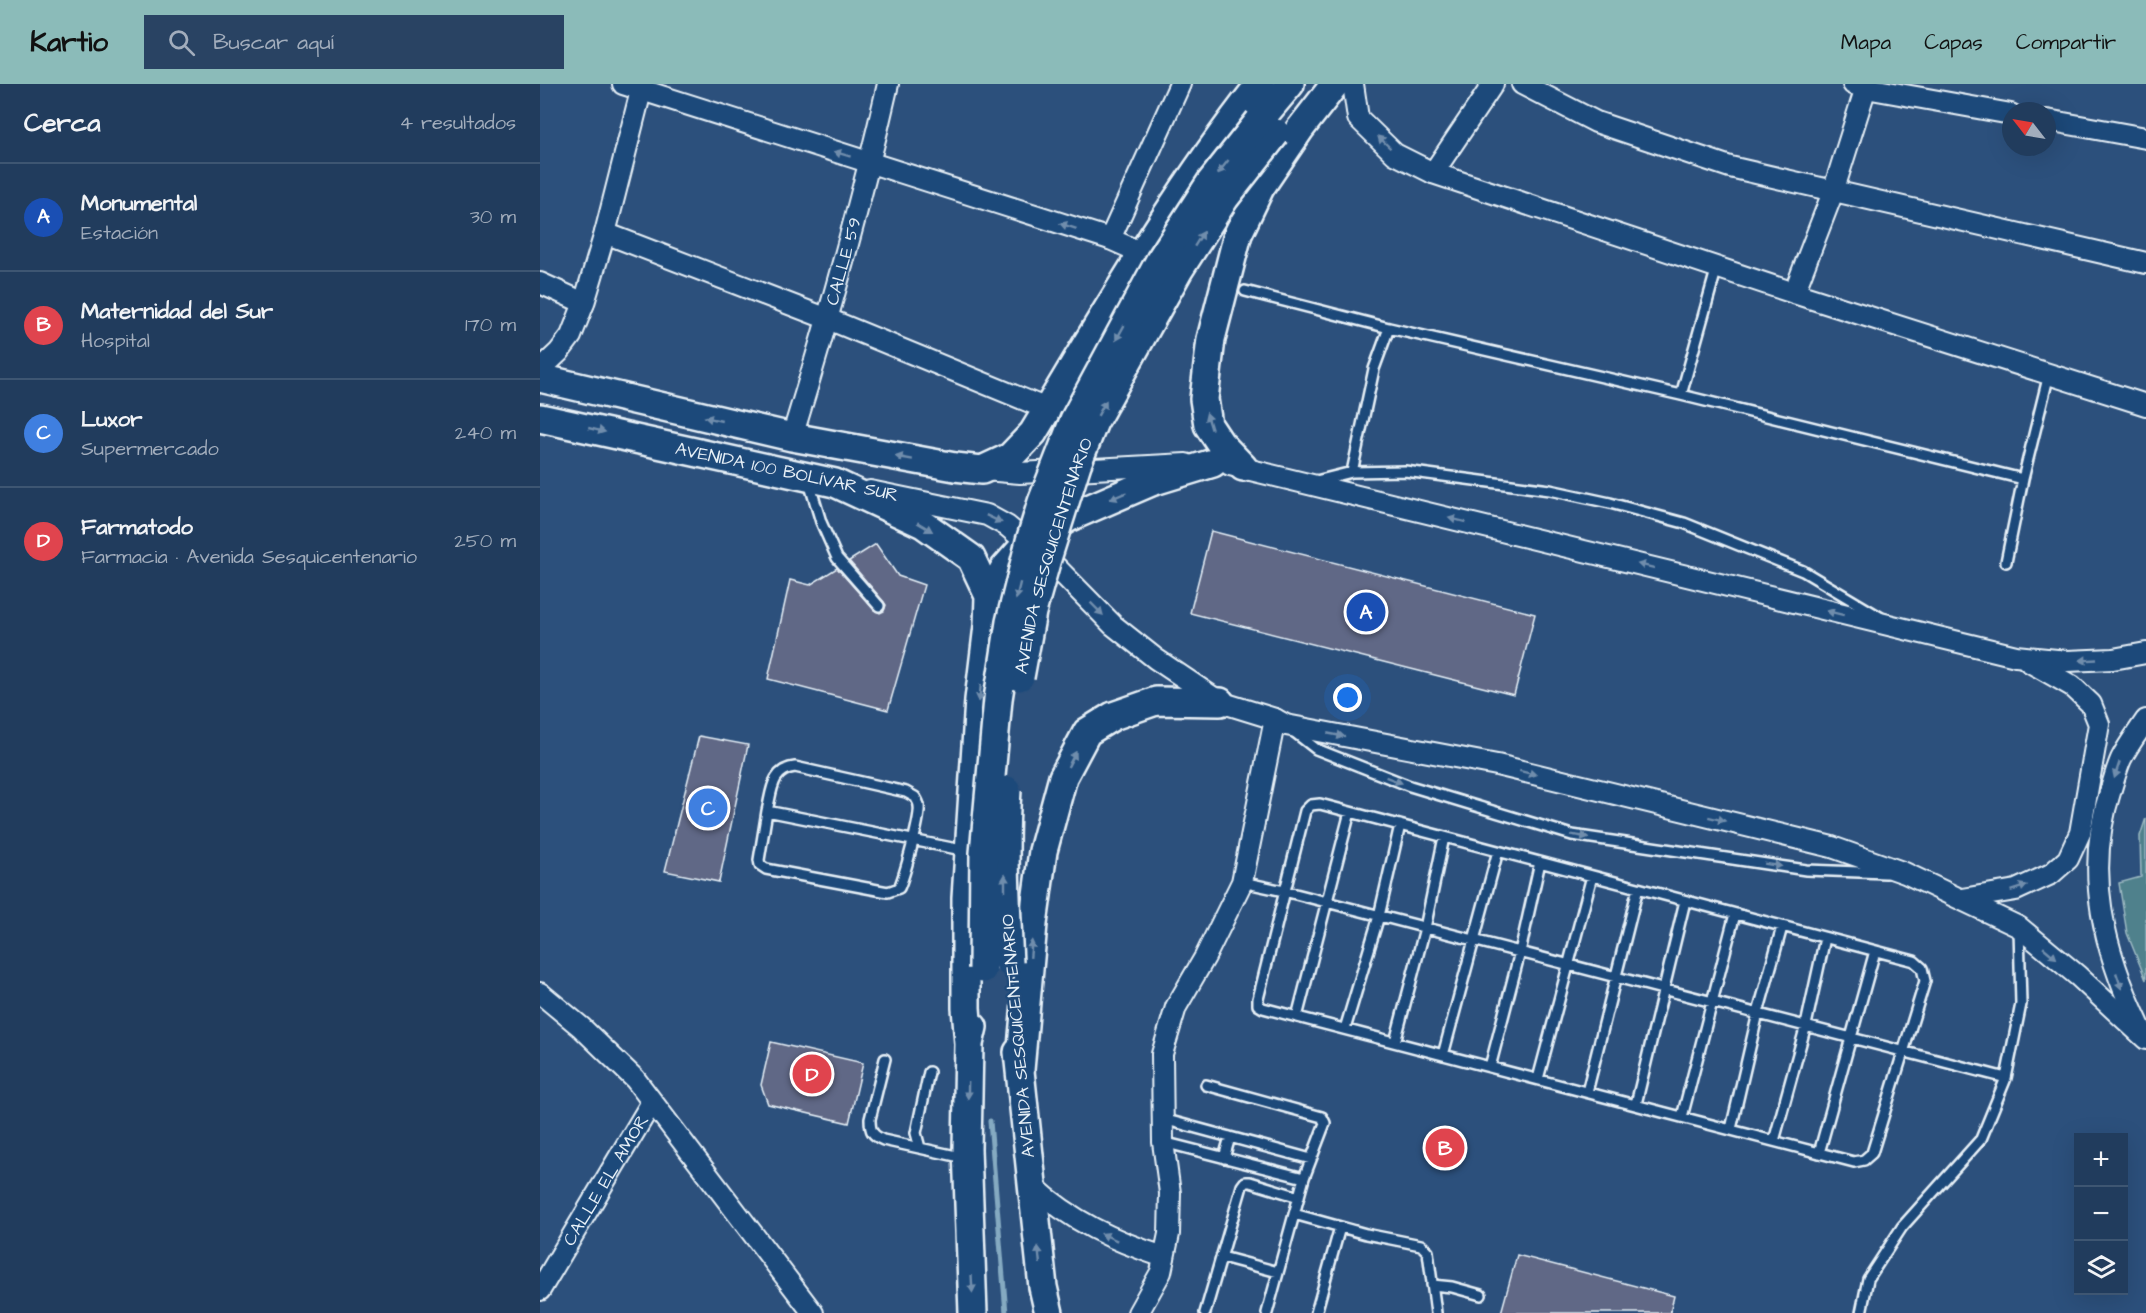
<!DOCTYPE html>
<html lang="es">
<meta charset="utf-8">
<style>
body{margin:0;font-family:"Architects Daughter",sans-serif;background:#294363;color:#f1f3f6}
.controls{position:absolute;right:18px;bottom:18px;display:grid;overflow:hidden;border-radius:0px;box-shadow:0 6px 24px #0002}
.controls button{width:54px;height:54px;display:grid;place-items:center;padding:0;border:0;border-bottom:2px solid #3e5672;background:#213c5d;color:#f1f3f6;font:30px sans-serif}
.compass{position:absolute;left:1462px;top:18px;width:54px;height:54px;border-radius:50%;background:#213c5d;box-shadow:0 6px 24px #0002;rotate:301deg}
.you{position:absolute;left:808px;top:614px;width:21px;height:21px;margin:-15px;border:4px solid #fff;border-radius:50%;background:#1a73e8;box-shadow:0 0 0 9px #1a73e833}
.badge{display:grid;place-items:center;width:39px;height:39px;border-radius:50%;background:#8bbbb9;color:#fff;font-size:20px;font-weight:700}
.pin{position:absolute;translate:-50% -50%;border:3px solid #fff;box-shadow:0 2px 6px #0006}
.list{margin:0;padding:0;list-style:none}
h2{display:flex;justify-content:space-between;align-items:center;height:78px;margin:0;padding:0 24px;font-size:26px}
h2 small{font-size:20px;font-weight:400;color:#a2adbc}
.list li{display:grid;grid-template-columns:39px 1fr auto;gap:18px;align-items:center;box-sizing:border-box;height:108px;padding:0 24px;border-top:2px solid #3e5672}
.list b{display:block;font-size:22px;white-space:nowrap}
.list p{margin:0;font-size:20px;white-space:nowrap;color:#a2adbc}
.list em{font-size:20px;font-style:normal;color:#a2adbc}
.icon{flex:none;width:33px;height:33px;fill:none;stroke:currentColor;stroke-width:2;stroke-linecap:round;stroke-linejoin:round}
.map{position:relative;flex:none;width:1606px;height:1229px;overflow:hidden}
header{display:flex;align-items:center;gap:36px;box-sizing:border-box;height:84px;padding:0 30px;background:#8bbbb9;color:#111}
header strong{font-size:28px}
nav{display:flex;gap:33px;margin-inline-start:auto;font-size:21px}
.search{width:420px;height:54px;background:#294363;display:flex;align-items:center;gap:15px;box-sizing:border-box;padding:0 21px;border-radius:0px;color:#a2adbc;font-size:22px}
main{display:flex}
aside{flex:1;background:#213c5d}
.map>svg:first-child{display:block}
</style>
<header>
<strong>Kartio</strong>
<div class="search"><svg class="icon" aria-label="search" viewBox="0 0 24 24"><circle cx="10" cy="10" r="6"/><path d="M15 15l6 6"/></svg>Buscar aquí</div>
<nav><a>Mapa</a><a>Capas</a><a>Compartir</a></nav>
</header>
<main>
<aside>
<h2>Cerca<small>4 resultados</small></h2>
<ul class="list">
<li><span class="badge" style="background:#1a4fb4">A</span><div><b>Monumental</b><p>Estación</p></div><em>30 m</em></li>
<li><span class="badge" style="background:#e0444e">B</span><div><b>Maternidad del Sur</b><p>Hospital</p></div><em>170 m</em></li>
<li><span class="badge" style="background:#3f7fe0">C</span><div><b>Luxor</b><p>Supermercado</p></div><em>240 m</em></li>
<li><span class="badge" style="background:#e0444e">D</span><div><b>Farmatodo</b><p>Farmacia · Avenida Sesquicentenario</p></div><em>250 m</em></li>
</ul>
</aside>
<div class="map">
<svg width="1606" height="1229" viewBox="0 0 1606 1229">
<rect width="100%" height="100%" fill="#2c507c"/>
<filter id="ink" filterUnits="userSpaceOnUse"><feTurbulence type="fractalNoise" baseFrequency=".0167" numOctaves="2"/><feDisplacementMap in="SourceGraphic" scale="12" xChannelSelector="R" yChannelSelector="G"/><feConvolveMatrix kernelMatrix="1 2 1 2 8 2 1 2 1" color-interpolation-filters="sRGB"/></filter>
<g filter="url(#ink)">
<!-- green -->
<path fill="#50818c" stroke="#9cb9c2" stroke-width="1.5" d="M1606 734V896L1587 849 1579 799 1601 793 1600 752Z"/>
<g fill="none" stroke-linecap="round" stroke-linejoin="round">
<!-- stream -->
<path stroke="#85aac1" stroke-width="5" d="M450 1037 466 1229"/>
</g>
<!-- building -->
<path fill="#606886" stroke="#e8f1f8" stroke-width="1.5" d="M671 447 995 530 974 611 650 529Z
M336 460 358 492 384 501 348 626 228 595 250 496 270 501 297 484 334 526 340 529 344 527 346 521 344 518 309 477Z
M159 652 208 661 179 798 125 787Z
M231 958 323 979 309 1039 228 1020 221 1001Z
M977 1171 1134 1212 1130 1229H961Z"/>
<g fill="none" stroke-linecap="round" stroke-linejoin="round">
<defs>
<path id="lane" d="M705 207 849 244
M1141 311 1177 183
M812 388 834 285 849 244 1141 311 1483 395
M776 397 812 388 865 387 1010 406 1070 419 1144 439 1263 487 1340 533
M269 398 281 438 297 474 339 522
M1466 478 1483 395 1509 290
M753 647 776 665 870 702 1032 751 1266 786 1346 789
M780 720 1374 877 1382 884 1385 897 1332 1069 1324 1076 1314 1078 723 924 718 921V915L765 727 771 721Z
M227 727 219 776 220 781 226 785 348 808 359 804C364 793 381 733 379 722 379 719 377 716 375 713L366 708 255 683C231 686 232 707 227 727L427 767
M702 798 744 807 1466 994
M757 933 810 728
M805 945 839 832 860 741
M855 958 885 844 904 753
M903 971 958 767
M345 975 330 1035C330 1047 332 1051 343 1056L425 1074
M950 983 980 868 1000 778
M998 995 1052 792
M666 1001 782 1033 785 1039 764 1094 727 1229
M1047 1008 1098 804
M1096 1020 1145 817
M1142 1033 1195 830
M623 1035 771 1075
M1191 1045 1218 929 1242 843
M1234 1057 1266 941 1285 854
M623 1058 764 1094
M380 1064 376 1049 389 988
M1279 1069 1335 867
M684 1074 690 1053
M754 1130 826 1150 881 1161 888 1168 896 1229
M682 1173 738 1188
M892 1201 912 1203 941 1211
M665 1229 702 1102 705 1098H710L759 1113
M776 1229 800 1143
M1321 1229 1328 1195 1362 1143 1441 1055 1466 994 1481 920 1479 844"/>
<g id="street">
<path d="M83 0 570 155 602 169"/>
<path d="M813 0 818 34 855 70 893 89 1254 209 1606 321"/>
<path d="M982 0 1056 38 1190 83 1606 179"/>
<path d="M1313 0 1326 4 1471 30"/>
<path d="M1507 36 1606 54"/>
<path d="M893 89 953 0"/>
<path d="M65 149 288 235 507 325"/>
<path d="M570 155 640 0"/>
<path d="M0 199 44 219"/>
<path d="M1254 209 1293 108 1327 0"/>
<path d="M0 286 19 268 31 252 44 219 65 149 101 7"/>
<path id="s1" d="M252 353C288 236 321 119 348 0"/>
<path d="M690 381 1476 572 1527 577 1573 575 1606 569"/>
<path d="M445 386 480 389 646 380"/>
<path d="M330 407 447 431 467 442 516 483 573 541 616 575 680 618 735 635 746 641 957 681 1292 763 1365 789 1479 843 1538 892 1606 955"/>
<path d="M1422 815 1476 806 1511 790 1528 775 1540 749 1559 640 1551 620 1532 602 1488 577"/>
<path d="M0 909 41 943 95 995 273 1229"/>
<path d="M1601 945C1564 868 1543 789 1571 705 1574 695 1577 684 1581 675 1588 661 1598 648 1606 636"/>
<path d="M492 1101C531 1137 574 1157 624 1173"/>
<path id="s2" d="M0 1206 112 1018"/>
<path d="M598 1229 621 1188 629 1150 630 1109 623 1058 622 970 636 923 665 873 702 798 735 635"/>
</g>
<path id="secondary" d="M719 37 750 0
M0 294 252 353 415 383 442 386 470 373 493 349C565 230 634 109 720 0
M0 334 295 399 383 440 431 474 449 512 448 542 439 616 426 814V924L429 960
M703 383 680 359 668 341 664 315 671 255 698 150 720 104 760 45 795 0
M449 512 464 485 488 458 530 433 611 398 673 379
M433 943 429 960 427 1065 433 1229
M478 968 503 1203 509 1229
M480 986 493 840 503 767 523 693 547 648 573 632 616 617 680 618"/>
</defs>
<!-- lane casing -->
<use href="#lane" stroke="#e8f1f8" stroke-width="14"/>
<!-- street casing -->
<use href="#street" stroke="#e8f1f8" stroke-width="24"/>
<!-- secondary casing -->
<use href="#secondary" stroke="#e8f1f8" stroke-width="32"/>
<!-- lane -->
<use href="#lane" stroke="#1f4a7a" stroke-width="9"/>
<!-- street -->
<use href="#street" stroke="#1f4a7a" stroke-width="20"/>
<!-- secondary -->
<use href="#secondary" stroke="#1f4a7a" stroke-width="27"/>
<defs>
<g id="secondary-bridge">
<path id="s3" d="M480 593 492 528 506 478 537 380 554 338 639 186 685 114 736 49"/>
<path d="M467 706C463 764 466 821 469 879"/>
<path d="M443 885 444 769 458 615 470 538 490 457 502 418 534 336 620 176 670 99 719 37"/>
</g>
</defs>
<!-- secondary-bridge casing -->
<use href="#secondary-bridge" stroke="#e8f1f8" stroke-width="32" stroke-linecap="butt"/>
<!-- secondary-bridge -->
<use href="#secondary-bridge" stroke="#1f4a7a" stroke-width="27"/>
</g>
<!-- one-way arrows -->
<defs><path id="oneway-solid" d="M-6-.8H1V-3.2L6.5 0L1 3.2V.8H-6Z" transform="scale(1.5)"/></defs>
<g fill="#6f8dac">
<use href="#oneway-solid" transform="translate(844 58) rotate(-136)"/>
<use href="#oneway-solid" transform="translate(302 70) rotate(-163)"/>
<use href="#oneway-solid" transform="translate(683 83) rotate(128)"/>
<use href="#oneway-solid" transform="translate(528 142) rotate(-162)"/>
<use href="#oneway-solid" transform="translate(659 155) rotate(-58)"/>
<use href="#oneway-solid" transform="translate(580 249) rotate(119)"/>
<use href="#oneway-solid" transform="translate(562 324) rotate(-61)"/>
<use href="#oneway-solid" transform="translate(173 335) rotate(-167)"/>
<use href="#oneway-solid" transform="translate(669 337) rotate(-107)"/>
<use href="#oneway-solid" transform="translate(57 346) rotate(13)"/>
<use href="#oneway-solid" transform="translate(364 374) rotate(-170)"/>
<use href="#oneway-solid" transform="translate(578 412) rotate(157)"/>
<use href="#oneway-solid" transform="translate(454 435) rotate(25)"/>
<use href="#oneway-solid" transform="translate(917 436) rotate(-166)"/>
<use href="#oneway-solid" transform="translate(385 443) rotate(31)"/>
<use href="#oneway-solid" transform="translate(1106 482) rotate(-166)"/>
<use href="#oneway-solid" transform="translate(478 507) rotate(104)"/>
<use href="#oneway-solid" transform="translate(557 525) rotate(45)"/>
<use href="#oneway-solid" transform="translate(1295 529) rotate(-166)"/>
<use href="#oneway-solid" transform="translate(1548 576) rotate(177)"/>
<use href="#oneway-solid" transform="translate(440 609) rotate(96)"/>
<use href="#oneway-solid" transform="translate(796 651) rotate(11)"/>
<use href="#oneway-solid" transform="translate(532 675) rotate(-62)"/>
<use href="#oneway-solid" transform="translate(1577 686) rotate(108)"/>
<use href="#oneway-solid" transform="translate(988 689) rotate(14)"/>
<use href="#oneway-solid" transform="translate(854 696) rotate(21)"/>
<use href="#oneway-solid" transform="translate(1177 735) rotate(14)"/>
<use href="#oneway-solid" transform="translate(1040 752) rotate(9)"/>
<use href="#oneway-solid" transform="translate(1233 781) rotate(9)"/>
<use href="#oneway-solid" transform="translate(465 799) rotate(-90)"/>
<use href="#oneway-solid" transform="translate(1479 804) rotate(-19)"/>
<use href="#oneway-solid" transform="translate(491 865) rotate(-85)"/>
<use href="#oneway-solid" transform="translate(1510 869) rotate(40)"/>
<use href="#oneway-solid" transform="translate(1579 897) rotate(71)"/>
<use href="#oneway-solid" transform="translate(428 1006) rotate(91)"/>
<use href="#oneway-solid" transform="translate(569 1153) rotate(-156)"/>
<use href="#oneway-solid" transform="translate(499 1171) rotate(-96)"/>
<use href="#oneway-solid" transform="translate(432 1200) rotate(87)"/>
</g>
</g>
<g text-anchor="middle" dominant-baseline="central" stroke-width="4.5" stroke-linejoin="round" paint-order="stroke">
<!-- street labels -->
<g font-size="18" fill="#e8f1f8" stroke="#1f4a7a">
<text stroke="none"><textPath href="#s1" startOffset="183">CALLE 59</textPath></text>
<text transform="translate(247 388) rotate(12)">AVENIDA 100 BOLÍVAR SUR</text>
<text stroke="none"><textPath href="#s3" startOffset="126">AVENIDA SESQUICENTENARIO</textPath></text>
<text transform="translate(478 952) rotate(-95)">AVENIDA SESQUICENTENARIO</text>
<text stroke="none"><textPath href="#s2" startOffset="128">CALLE EL AMOR</textPath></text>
</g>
</g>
</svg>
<div class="controls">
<button>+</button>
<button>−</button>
<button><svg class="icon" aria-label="layers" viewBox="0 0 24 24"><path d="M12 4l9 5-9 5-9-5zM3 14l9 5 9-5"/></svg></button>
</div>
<svg class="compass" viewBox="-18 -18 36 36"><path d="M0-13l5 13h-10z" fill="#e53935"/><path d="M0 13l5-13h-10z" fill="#a2adbc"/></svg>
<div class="you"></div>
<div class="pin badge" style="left:826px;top:528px;background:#1a4fb4">A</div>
<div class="pin badge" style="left:905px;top:1064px;background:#e0444e">B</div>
<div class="pin badge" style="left:168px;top:724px;background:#3f7fe0">C</div>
<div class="pin badge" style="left:272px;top:990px;background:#e0444e">D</div>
</div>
</main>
